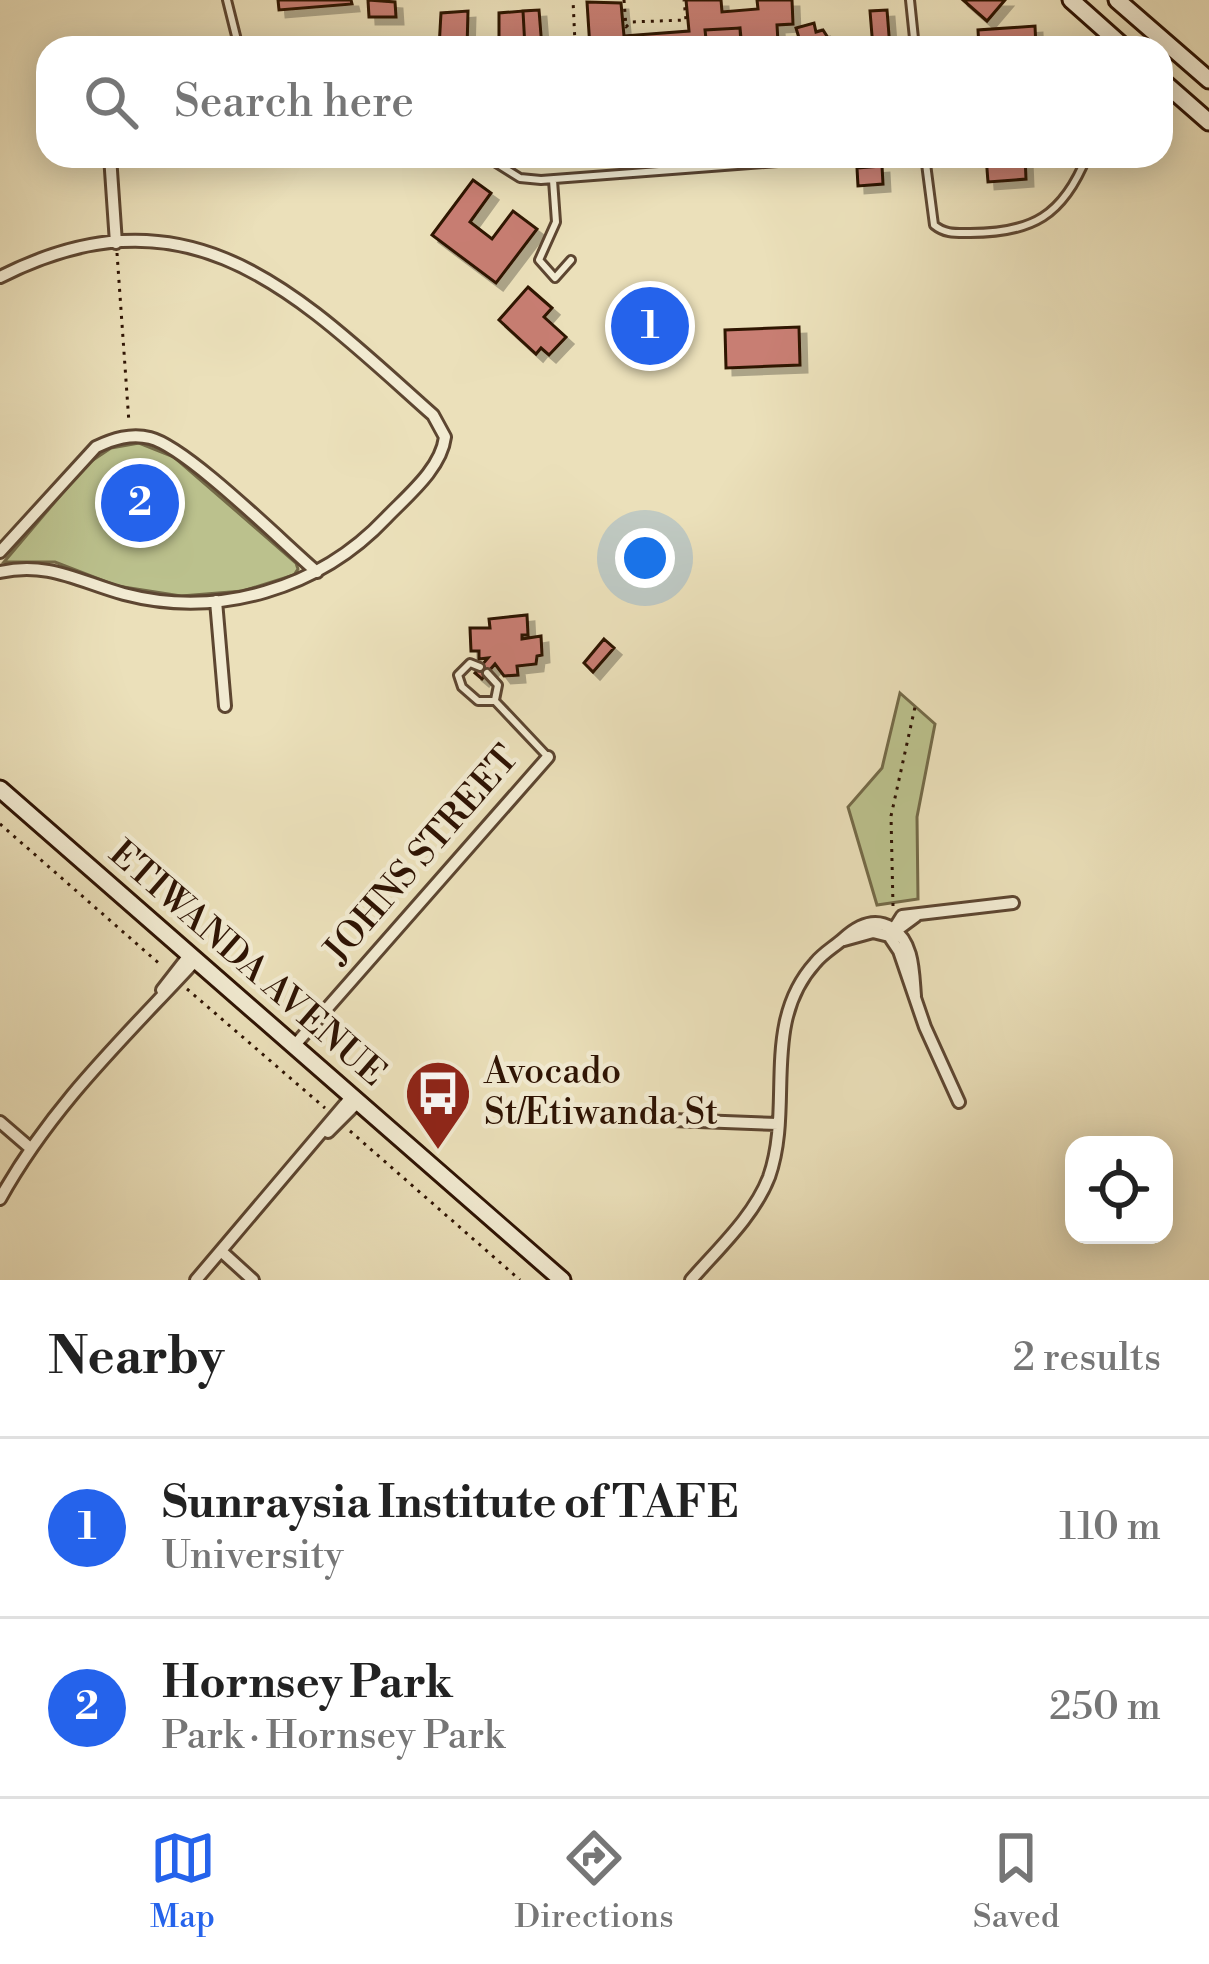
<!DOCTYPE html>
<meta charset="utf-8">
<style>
body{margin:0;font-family:"Libre Bodoni",serif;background:#f6f6f6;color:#222}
.controls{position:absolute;right:36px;bottom:36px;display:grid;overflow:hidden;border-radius:24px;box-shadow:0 6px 30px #0003}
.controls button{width:108px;height:108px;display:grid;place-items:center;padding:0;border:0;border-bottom:3px solid #e0e0e0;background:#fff;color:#222;font:60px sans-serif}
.you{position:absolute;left:645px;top:558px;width:42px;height:42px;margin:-30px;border:9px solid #fff;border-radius:50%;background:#1a73e8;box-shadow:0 0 0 18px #1a73e833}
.badge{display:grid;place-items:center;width:78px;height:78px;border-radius:50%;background:#2563eb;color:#fff;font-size:39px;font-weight:700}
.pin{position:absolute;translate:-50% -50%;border:6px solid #fff;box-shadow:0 3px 12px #0006}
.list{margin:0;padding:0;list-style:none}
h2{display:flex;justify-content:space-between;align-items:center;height:156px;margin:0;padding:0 48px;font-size:51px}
h2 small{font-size:39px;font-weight:400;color:#767676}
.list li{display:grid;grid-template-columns:78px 1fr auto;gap:36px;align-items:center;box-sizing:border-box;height:180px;padding:0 48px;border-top:3px solid #e0e0e0}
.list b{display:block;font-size:45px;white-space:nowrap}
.list p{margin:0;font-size:39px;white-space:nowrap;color:#767676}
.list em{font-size:39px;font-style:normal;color:#767676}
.icon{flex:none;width:66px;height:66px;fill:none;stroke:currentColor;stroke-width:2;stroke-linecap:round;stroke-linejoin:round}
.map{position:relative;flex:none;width:1209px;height:1280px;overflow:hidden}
.search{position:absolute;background:#fff;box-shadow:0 6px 30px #0003;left:36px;right:36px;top:36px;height:132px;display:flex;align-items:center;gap:30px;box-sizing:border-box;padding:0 42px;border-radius:36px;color:#767676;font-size:45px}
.sheet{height:516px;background:#fff}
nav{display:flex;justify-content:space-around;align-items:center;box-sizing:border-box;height:168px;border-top:3px solid #e0e0e0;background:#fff;font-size:33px;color:#767676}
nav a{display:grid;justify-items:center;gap:6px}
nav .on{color:#2563eb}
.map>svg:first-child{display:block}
</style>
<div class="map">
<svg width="1209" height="1280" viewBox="0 0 1209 1280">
<defs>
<filter id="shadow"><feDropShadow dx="7" dy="7" stdDeviation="0" flood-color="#0004"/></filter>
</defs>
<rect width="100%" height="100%" fill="#ebe0ba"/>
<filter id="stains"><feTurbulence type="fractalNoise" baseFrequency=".00167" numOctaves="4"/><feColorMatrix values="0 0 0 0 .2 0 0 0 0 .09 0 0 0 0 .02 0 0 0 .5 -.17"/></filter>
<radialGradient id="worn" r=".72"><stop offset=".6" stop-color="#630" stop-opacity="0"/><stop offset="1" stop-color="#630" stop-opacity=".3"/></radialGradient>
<!-- green -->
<path fill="#bbc18d" stroke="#746a48" stroke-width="3" d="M139 443 174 457 296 563 298 569 294 575 243 591 181 596 117 586 55 562H4L87 464 111 448Z
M900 693 935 724 917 817 918 899 877 905 848 807 882 768Z"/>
<!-- building -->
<path fill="#c87e73" stroke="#2e1303" stroke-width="3" filter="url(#shadow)" d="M278 0H351L352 4 279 10Z
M368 0 395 2 396 17H369Z
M686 0H721L722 12 758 9 757 0H792L793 24 777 25 778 42 741 45 740 28 705 30 707 48H590L587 2 621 3 624 36 689 31Z
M963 0H1005L987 21Z
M539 10 542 48H525L523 11Z
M887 10 890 48H873L870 11Z
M468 11 467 48H439L441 13Z
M523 11 525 48H499V13Z
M814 23 816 32 823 30 830 41 822 48H802L796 28Z
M1035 26 1036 48H979L978 30Z
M740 28 742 48H707L705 30Z
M986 156H1025L1026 179 988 182Z
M882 166 883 184 858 186 857 168Z
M473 180 491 193 470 222 492 239 513 211 537 229 496 283 432 235Z
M528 287 552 308 544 317 566 337 549 355 541 348 536 354 499 320Z
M799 327 800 365 726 368 725 330Z
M527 615 528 635H522V639L541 636 542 655 537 656 536 664 517 666 518 675 504 676 495 664 482 679 475 673 488 658 479 659V651H471L470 628H490L489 619Z
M604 639 614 648 593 672 584 663Z"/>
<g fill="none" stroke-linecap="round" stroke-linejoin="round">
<defs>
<path id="lane" d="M227 0 239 48
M910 0 915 48
M485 156 520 178 541 180 857 156
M925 156 934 225C945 234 955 233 970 233 1032 233 1063 216 1087 156
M553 180 556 222 539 260 555 278 571 260
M480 667 470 663 458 675 462 687 478 701H495L548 757
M487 673 498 685 495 700"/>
<path id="street" d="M110 156 116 243
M0 277C192 180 298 295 433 415L445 437C441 469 407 496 386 518 320 588 219 619 124 594 80 582 48 561 0 572
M0 552 96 447C113 439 131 433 150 438 187 447 283 543 317 572
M216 601 225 706
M890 935 902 916 1013 903
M889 936 899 951 925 1027 959 1102
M844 940 873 932 889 936 916 916
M162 990 190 954
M294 1046 548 757
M672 1120 778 1124
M0 1122 29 1147
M328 1132 358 1102
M0 1199C52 1105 124 1038 196 960
M221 1251 253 1280
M196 1280 352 1096
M691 1280C718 1249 754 1216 769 1177 794 1106 760 1024 815 963 823 953 834 947 843 939 857 926 874 917 892 928 914 942 913 973 915 996"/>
<path id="secondary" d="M1071 0 1125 48
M1117 0 1209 80
M1161 80 1209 122
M0 789 562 1280"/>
</defs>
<!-- lane casing -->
<use href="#lane" stroke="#5d4631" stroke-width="12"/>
<!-- street casing -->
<use href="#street" stroke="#5d4631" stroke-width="16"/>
<!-- secondary casing -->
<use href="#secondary" stroke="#2e1303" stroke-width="21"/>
<!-- path -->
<path stroke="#2e1303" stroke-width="3" stroke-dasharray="3 6" stroke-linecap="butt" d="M624 0 626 27 631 22 686 20 684 0
M547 45 575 43 573 0
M975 48 979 47
M117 253 129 423
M0 824 162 966
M893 906 891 816 915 707
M187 989 325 1108
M350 1131 520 1280"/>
<!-- lane -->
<use href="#lane" stroke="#f2ebd2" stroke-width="6"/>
<!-- street -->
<use href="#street" stroke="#f2ebd2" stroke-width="10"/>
<!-- secondary -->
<use href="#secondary" stroke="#f2ebd2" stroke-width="15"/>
</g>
<!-- icons -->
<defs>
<symbol id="bus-pin" viewBox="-11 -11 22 30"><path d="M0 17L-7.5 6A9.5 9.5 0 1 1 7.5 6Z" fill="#8f2418" stroke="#f2ebd2"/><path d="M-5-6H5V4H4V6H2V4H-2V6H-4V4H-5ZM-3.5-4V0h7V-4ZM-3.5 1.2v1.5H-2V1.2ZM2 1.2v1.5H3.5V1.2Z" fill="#fff"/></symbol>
</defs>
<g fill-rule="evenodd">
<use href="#bus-pin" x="400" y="1055" width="76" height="104"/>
</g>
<g text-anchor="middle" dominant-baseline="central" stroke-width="9" stroke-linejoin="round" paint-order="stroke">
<!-- street labels -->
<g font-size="36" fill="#2e1303" stroke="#f2ebd2">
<text transform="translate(422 855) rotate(-49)">JOHNS STREET</text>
<text transform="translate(247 964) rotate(41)">ETIWANDA AVENUE</text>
</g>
<!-- poi labels -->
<g font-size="36" fill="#2e1303" stroke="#f2ebd2" text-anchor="start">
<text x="484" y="1072">Avocado<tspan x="484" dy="41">St/Etiwanda St</tspan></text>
</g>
</g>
<rect width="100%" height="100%" filter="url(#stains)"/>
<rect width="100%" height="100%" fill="url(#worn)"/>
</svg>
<div class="controls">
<button><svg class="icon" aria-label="locate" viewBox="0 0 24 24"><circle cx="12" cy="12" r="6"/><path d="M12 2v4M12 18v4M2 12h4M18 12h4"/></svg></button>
</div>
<div class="you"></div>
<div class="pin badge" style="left:650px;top:326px">1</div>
<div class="pin badge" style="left:140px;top:503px">2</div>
<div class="search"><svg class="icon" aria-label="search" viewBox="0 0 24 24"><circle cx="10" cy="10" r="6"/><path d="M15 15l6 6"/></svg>Search here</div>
</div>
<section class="sheet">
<h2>Nearby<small>2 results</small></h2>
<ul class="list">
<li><span class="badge">1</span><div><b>Sunraysia Institute of TAFE</b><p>University</p></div><em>110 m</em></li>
<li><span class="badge">2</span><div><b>Hornsey Park</b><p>Park · Hornsey Park</p></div><em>250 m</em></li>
</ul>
</section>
<nav>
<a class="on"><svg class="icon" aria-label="map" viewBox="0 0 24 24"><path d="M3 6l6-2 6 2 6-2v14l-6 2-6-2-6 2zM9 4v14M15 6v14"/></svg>Map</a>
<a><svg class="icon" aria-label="directions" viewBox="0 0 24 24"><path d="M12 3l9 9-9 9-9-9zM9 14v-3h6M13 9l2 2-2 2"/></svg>Directions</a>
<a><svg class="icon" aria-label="saved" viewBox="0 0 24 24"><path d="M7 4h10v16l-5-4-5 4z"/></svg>Saved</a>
</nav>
